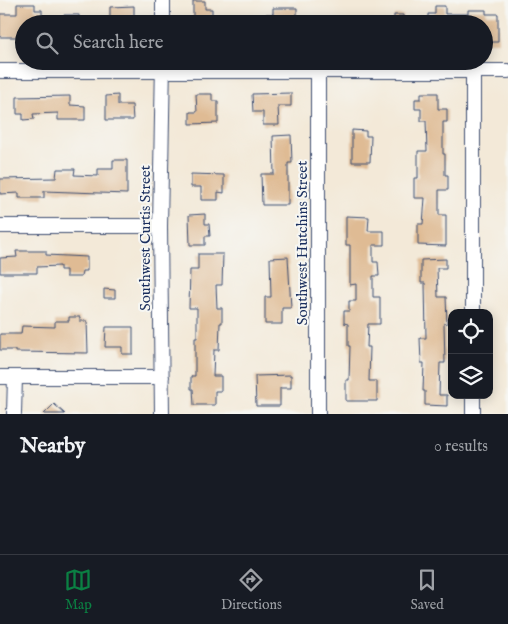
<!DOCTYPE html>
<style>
body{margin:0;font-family:"IM FELL English",serif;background:#20242c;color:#f1f3f6}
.controls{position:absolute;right:15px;bottom:15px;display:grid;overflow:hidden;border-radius:10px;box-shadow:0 2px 12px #0003}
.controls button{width:45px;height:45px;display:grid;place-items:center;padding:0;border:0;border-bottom:1px solid #363941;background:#171b24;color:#f1f3f6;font:25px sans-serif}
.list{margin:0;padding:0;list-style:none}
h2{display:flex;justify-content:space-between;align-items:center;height:65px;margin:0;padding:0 20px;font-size:21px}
h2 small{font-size:16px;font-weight:400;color:#9ea1a6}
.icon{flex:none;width:28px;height:28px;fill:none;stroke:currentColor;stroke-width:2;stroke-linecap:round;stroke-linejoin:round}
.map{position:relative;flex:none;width:508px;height:414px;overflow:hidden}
.search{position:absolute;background:#171b24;box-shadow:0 2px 12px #0003;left:15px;right:15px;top:15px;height:55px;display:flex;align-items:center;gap:12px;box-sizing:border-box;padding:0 18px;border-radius:28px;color:#9ea1a6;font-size:19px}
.sheet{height:140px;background:#171b24}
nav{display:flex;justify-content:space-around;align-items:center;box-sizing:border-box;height:70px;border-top:1px solid #363941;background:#171b24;font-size:14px;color:#9ea1a6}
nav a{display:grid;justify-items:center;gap:2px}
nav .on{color:#0b8043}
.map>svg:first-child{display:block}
</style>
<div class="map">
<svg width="508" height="414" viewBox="0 0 508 414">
<rect width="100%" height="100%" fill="#f6f6f2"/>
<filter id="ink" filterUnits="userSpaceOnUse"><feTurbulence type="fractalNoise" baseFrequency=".02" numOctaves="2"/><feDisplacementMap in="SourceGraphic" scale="10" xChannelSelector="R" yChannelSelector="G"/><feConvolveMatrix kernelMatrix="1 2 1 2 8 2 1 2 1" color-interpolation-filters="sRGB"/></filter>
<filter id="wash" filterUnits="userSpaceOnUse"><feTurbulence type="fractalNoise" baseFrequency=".0096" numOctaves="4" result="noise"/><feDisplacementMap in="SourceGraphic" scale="20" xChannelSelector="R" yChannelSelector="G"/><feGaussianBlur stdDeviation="1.12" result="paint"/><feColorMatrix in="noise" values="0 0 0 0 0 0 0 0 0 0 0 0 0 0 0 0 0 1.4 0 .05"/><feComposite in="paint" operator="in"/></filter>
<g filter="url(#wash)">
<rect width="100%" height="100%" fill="#f3e9d8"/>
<g id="blocks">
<!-- building -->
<path fill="#dfbb94" d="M193 1H205V9H212V24H193Z
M17 4H35V10H42V24H24V37H0V14H17Z
M134 6V24H110V7Z
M435 6H445V14H468V10H486V14H498V42H485L484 24H428V14H435Z
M273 8H297V24H267L266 14H273Z
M64 15H79V24H64Z
M394 15H403V24H394Z
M291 93V106H278L279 125H263V112H253L252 94Z
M421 93H438V109H447V122H443V154H445V175H448V190H439V215H446V246L418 245V224H423L425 198H414V178H418V151H427L426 121H421V109H415V99H421Z
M196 94H212V101H218V123L190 124V112H197Z
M118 95V105H132L133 120H106V96Z
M70 96V105L85 106V120H58V113L33 114 34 119 23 120V114H17V97Z
M352 130 366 131V136H371L370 162H352Z
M291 135 292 163H288V205H262L261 174H274L273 136Z
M113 160H127V194L44 191V198H19V193L0 194V179L56 178 57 169H75L74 175 98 176V169H113Z
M191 174 224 175V193L218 192V200H201V187H191Z
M205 214V224H209L210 236H205V245H190L189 215Z
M346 216 369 217 368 231H384V245H373V262H378L379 276H373V297H380V324H368L367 347H370L369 381H377V401H346V380H349L350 346H348V324L344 323V311H349V301H356V284L350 285V245H346Z
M16 251H46V255L87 257V271H82L81 277H66V270H60V266L37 267V273H0V258L17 257Z
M198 254H223L222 285H216L217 308H222V323H220L219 350H214L213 376H221V391H215V405H194L193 389H191V376H195V338H197V308H189L190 270H198Z
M288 257 291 308H282V324H265V297H271L270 258Z
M446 259V268H437L438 297H446L447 323 444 324 445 363H440L439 395H447V406L425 405V391H423L424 363H421L420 338H426L425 283H421V260Z
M104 289 115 290V298H104Z
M69 317H80V321H87L88 353 15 352V350H0V334H21L22 326 55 327V321H69Z
M106 327H133V354H122V347H105Z
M291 375V388H280V406H256L255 376Z
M54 404 65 414H44Z"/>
</g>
</g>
<g filter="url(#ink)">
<use href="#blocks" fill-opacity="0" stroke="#3b4b70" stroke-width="1"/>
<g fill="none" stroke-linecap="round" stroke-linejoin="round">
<defs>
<path id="minor" d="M163 24V0
M0 71H508
M0 226H160
M473 313V71
M0 377H162
M14 414 15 377
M162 414 160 226 163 62
M318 414V71
M473 414V395"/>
</defs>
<!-- minor casing -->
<use href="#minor" stroke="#3b4b70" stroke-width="16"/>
<!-- minor -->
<use href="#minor" stroke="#fff" stroke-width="14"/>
</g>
</g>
<g text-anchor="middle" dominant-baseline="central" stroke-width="4" stroke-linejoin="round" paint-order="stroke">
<!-- street labels -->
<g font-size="15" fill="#1b2f5e" stroke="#f6f6f2">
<text transform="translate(145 238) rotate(-90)">Southwest Curtis Street</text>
<text transform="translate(302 243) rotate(-90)">Southwest Hutchins Street</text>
</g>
</g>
</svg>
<div class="controls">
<button><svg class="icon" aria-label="locate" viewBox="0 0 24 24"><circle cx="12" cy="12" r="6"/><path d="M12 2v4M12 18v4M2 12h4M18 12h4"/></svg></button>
<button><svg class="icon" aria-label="layers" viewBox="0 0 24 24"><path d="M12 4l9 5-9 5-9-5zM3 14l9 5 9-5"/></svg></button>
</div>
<div class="search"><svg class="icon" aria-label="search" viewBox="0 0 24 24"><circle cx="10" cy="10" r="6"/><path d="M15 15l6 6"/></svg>Search here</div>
</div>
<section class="sheet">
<h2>Nearby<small>0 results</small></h2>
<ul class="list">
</ul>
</section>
<nav>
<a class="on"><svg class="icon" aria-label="map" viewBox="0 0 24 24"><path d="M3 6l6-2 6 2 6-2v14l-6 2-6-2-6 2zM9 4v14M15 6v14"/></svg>Map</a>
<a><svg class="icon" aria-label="directions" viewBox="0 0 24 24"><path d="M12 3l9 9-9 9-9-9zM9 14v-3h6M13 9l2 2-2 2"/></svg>Directions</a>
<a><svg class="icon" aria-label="saved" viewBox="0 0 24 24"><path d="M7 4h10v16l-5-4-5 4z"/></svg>Saved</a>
</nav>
